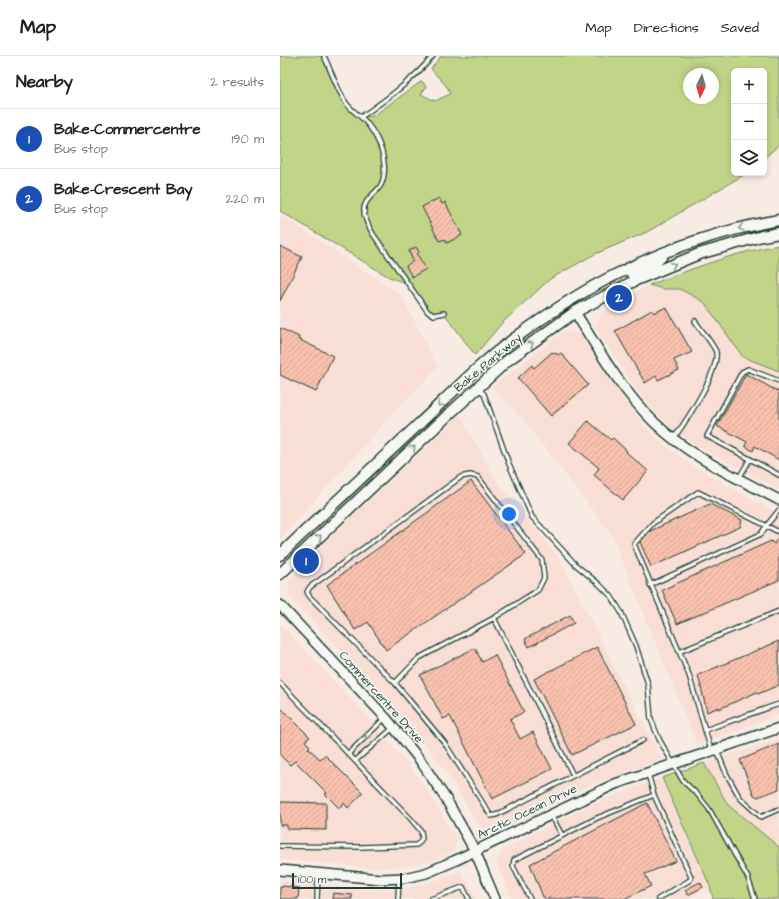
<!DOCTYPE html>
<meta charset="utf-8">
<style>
body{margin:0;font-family:"Architects Daughter",sans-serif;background:#f2f2f2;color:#202124}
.controls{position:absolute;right:12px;top:12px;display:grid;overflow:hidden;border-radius:6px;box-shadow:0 2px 6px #0003}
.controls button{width:36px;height:36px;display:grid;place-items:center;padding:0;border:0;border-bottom:1px solid #e0e0e0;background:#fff;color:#202124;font:20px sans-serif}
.compass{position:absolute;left:403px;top:12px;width:36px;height:36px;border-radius:50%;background:#fff;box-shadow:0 2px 6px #0003;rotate:185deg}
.scale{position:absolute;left:12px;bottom:10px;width:110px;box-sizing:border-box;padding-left:4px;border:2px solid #1f3d34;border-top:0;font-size:11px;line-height:14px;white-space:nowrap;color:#1f3d34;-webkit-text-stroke:3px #f6f6f2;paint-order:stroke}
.you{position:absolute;left:229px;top:458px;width:14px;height:14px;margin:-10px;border:3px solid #fff;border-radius:50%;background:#1a73e8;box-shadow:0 0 0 6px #1a73e833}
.badge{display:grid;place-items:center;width:26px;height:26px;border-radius:50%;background:#ea580c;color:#fff;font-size:13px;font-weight:700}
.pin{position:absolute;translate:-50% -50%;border:2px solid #fff;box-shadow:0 1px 4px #0006}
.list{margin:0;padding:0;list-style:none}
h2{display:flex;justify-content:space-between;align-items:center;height:52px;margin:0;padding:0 16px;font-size:17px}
h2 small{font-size:13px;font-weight:400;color:#757577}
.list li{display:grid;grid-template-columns:26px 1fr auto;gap:12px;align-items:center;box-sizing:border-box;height:60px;padding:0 16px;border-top:1px solid #e0e0e0}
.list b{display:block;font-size:15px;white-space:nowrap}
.list p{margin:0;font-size:13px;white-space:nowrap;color:#757577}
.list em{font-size:13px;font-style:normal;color:#757577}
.icon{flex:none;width:22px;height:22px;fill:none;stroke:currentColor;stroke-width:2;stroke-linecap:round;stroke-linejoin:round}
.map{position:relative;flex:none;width:499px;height:843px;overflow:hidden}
header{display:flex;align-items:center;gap:24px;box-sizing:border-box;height:56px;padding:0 20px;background:#fff;border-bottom:1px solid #e0e0e0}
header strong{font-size:19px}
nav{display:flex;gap:22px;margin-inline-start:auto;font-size:14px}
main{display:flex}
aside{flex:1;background:#fff}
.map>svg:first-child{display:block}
</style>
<header>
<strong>Map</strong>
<nav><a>Map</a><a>Directions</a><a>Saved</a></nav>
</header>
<main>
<aside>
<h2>Nearby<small>2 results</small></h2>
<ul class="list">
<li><span class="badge" style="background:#1a4fb4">1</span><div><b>Bake-Commercentre</b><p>Bus stop</p></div><em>190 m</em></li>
<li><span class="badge" style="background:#1a4fb4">2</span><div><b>Bake-Crescent Bay</b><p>Bus stop</p></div><em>220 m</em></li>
</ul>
</aside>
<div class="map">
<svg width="499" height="843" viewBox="0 0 499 843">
<defs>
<pattern id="building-hatch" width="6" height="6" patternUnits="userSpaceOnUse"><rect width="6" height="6" fill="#f9c1ae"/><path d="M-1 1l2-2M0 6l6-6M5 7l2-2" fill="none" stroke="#d5a796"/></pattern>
</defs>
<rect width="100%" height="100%" fill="#f7ebe4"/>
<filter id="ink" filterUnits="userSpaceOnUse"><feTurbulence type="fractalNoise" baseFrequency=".025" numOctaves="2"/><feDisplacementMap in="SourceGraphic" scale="8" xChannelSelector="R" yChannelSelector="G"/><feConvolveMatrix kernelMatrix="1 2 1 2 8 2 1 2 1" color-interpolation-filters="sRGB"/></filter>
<g filter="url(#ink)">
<!-- built -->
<path fill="#f8ded4" d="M0 159 121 239 158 311 112 358 0 483Z
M369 229 383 233H400L424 246 463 301 499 315V434L414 388 391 371 375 356 355 331 316 272 321 257Z
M283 276 300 278 363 369 386 391 416 412 499 458V659L417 689 332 479 246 367 212 331Z
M180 359 216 424 279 502 381 703 308 730 214 777 200 772 167 717 140 681 110 645 9 540V525L41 490Z
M0 568 83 656 130 711 151 740 177 784 172 796 152 805 126 810 92 812 0 803Z
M499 683V791L448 749 424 707Z
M382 722 430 830 407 843H232L217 808 222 794 304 752 359 730Z
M180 815 197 843H0V824L83 833 128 832 146 828Z"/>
<!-- grass -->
<path fill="#c2d488" stroke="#70885e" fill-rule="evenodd" d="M0 0H44L63 42 81 61 93 60 142 25 146 31 141 38 155 45 170 38 168 32 151 13 161 0H499V89L484 102V15H454V117H467L367 176 315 198 270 223 222 267 195 299 164 257 154 259 148 256 128 228 109 221 0 155ZM409 18H433V42H409Z
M499 189V315L463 301 424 246 400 233H383L369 229C412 213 454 196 499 189Z
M424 707 448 749 499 791V843H433L430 830 382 722Z"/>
<!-- building -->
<path fill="url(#building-hatch)" stroke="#1f3d34" d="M159 142 162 148 165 146 182 179 167 187 165 183 159 185 142 151Z
M0 190 22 201 0 245Z
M136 191 139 196 137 198 146 213 132 221 126 210 133 205 129 195Z
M386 251 412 296 394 304 399 314 378 324 376 320 365 327 335 275 372 254 374 257Z
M0 272 19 281 18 283 53 300 36 336 0 319Z
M272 296 275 298 276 297 278 299 281 297 308 329 271 360 238 322 252 309 254 312Z
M466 318 499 336V404L475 390 473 395 465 390 467 386 437 370Z
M308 365 331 384 333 382 347 395 346 396 368 415 343 444 314 419 319 412 289 387Z
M191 425 246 498 106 594 88 566 75 574 47 529Z
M430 448 462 464 460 471 371 511 360 486 370 475Z
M499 480V524L397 568 382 534 491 485 494 488Z
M290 559 294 567 249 591 245 583Z
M499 585V629L478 638 477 636 439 653V651L427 656 418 619Z
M317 591 356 668 292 699 254 623Z
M195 592 202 606 215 599 244 656 230 663 240 683 253 676 272 713 212 743 170 660 163 663 140 619Z
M0 651 30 681 25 685 30 690 28 692 40 703 45 699 83 737 68 752 64 747 59 752 45 738 47 737 15 705 10 709 0 699Z
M499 688V733L478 741 474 739 460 704Z
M0 746 46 747V774L7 773V769H0Z
M367 747 396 805 365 818 371 830 344 843H267L263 841 250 808Z
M420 826 423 831 408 839 405 834Z
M3 830 19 832 18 843H0V831H3Z
M53 837 72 839V843H52Z"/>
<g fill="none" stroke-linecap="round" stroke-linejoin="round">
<defs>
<path id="service" d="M44 0C51 15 57 33 66 47 71 54 78 58 84 64 95 76 102 91 104 107 105 115 104 127 98 133 93 139 85 144 84 152 83 161 89 171 93 178L148 256 154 259 164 257
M81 61C107 43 133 24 153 0
M199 333 204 338 229 408 252 461 296 509 319 528 331 540 341 556 356 590 368 628 371 663 379 683 403 725 417 738 429 753 468 822 475 843
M394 382C406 365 439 316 436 296 435 291 419 271 415 265
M470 403 427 380 462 316 468 313 499 325
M459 422 470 403 499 419
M499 476 418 436 373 467 354 488 409 619 425 674 499 648
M370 529 481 478 487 469 499 454
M214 562 293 719
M399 596 499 555
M0 627 130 762 141 775 142 782 139 787 136 789 81 791 0 790
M115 627 139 602 214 562 258 534 264 522 262 504 198 421 190 419 181 421 30 531 27 536 30 541 115 627 164 686 211 760 216 759 363 684
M425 674 431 694
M437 695 446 717 460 742 481 761 499 753
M68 698 105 662
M75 705 113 672
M368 718 374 739 411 821 410 824 378 843
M271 759 282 779
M37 843 38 818
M118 843 119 823
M151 843 183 831 189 843
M250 843 233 810 234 804 236 803 317 762 374 739"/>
<path id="tertiary" d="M295 256C319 295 342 335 375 367 410 401 456 421 499 444
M0 549 106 662 140 704 166 743 195 795 215 843
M0 814 101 823 124 822 146 817 174 805 335 728 499 672"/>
<path id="secondary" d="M352 218 373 209 382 200
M0 499C46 455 92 412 139 368 170 339 200 307 235 282 265 260 297 238 331 221 383 194 441 174 499 164
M0 518 167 360 228 304 295 256 356 224 419 198 482 180 499 177"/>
</defs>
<!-- service casing -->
<use href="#service" stroke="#1f3d34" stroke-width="6"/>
<!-- tertiary casing -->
<use href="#tertiary" stroke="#1f3d34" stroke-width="12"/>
<!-- secondary casing -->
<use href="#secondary" stroke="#1f3d34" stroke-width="13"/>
<!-- service -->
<use href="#service" stroke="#f6f6f2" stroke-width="3.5"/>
<!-- tertiary -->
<use href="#tertiary" stroke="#f6f6f2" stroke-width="9"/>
<!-- secondary -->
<use href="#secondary" stroke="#f6f6f2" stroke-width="10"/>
</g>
<!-- one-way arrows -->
<defs><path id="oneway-chevron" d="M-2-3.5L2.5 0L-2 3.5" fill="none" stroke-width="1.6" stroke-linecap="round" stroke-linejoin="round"/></defs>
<g stroke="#8a9a93">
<use href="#oneway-chevron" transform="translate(461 172) rotate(165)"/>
<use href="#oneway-chevron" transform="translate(393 209) rotate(-22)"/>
<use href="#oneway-chevron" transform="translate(251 288) rotate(-36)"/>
<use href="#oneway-chevron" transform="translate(160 348) rotate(137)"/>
<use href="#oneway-chevron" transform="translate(133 392) rotate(-43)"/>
<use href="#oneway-chevron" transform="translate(39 481) rotate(-43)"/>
<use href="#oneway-chevron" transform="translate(87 680) rotate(137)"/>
</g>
</g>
<g text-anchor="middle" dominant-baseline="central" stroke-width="3.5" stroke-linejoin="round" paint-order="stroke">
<!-- street labels -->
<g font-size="12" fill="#1f3d34" stroke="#f6f6f2">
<text transform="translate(208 307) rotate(-40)">Bake Parkway</text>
<text transform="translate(101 641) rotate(48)">Commercentre Drive</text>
<text transform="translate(247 756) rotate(-26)">Arctic Ocean Drive</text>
</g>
</g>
</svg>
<div class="controls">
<button>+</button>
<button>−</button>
<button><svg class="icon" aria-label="layers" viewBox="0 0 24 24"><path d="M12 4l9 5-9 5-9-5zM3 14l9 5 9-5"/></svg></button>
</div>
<svg class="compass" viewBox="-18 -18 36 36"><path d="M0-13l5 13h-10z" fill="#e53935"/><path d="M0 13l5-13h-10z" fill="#757577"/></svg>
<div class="scale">100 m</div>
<div class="you"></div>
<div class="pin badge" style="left:26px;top:505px;background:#1a4fb4">1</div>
<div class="pin badge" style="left:339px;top:242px;background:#1a4fb4">2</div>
</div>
</main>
